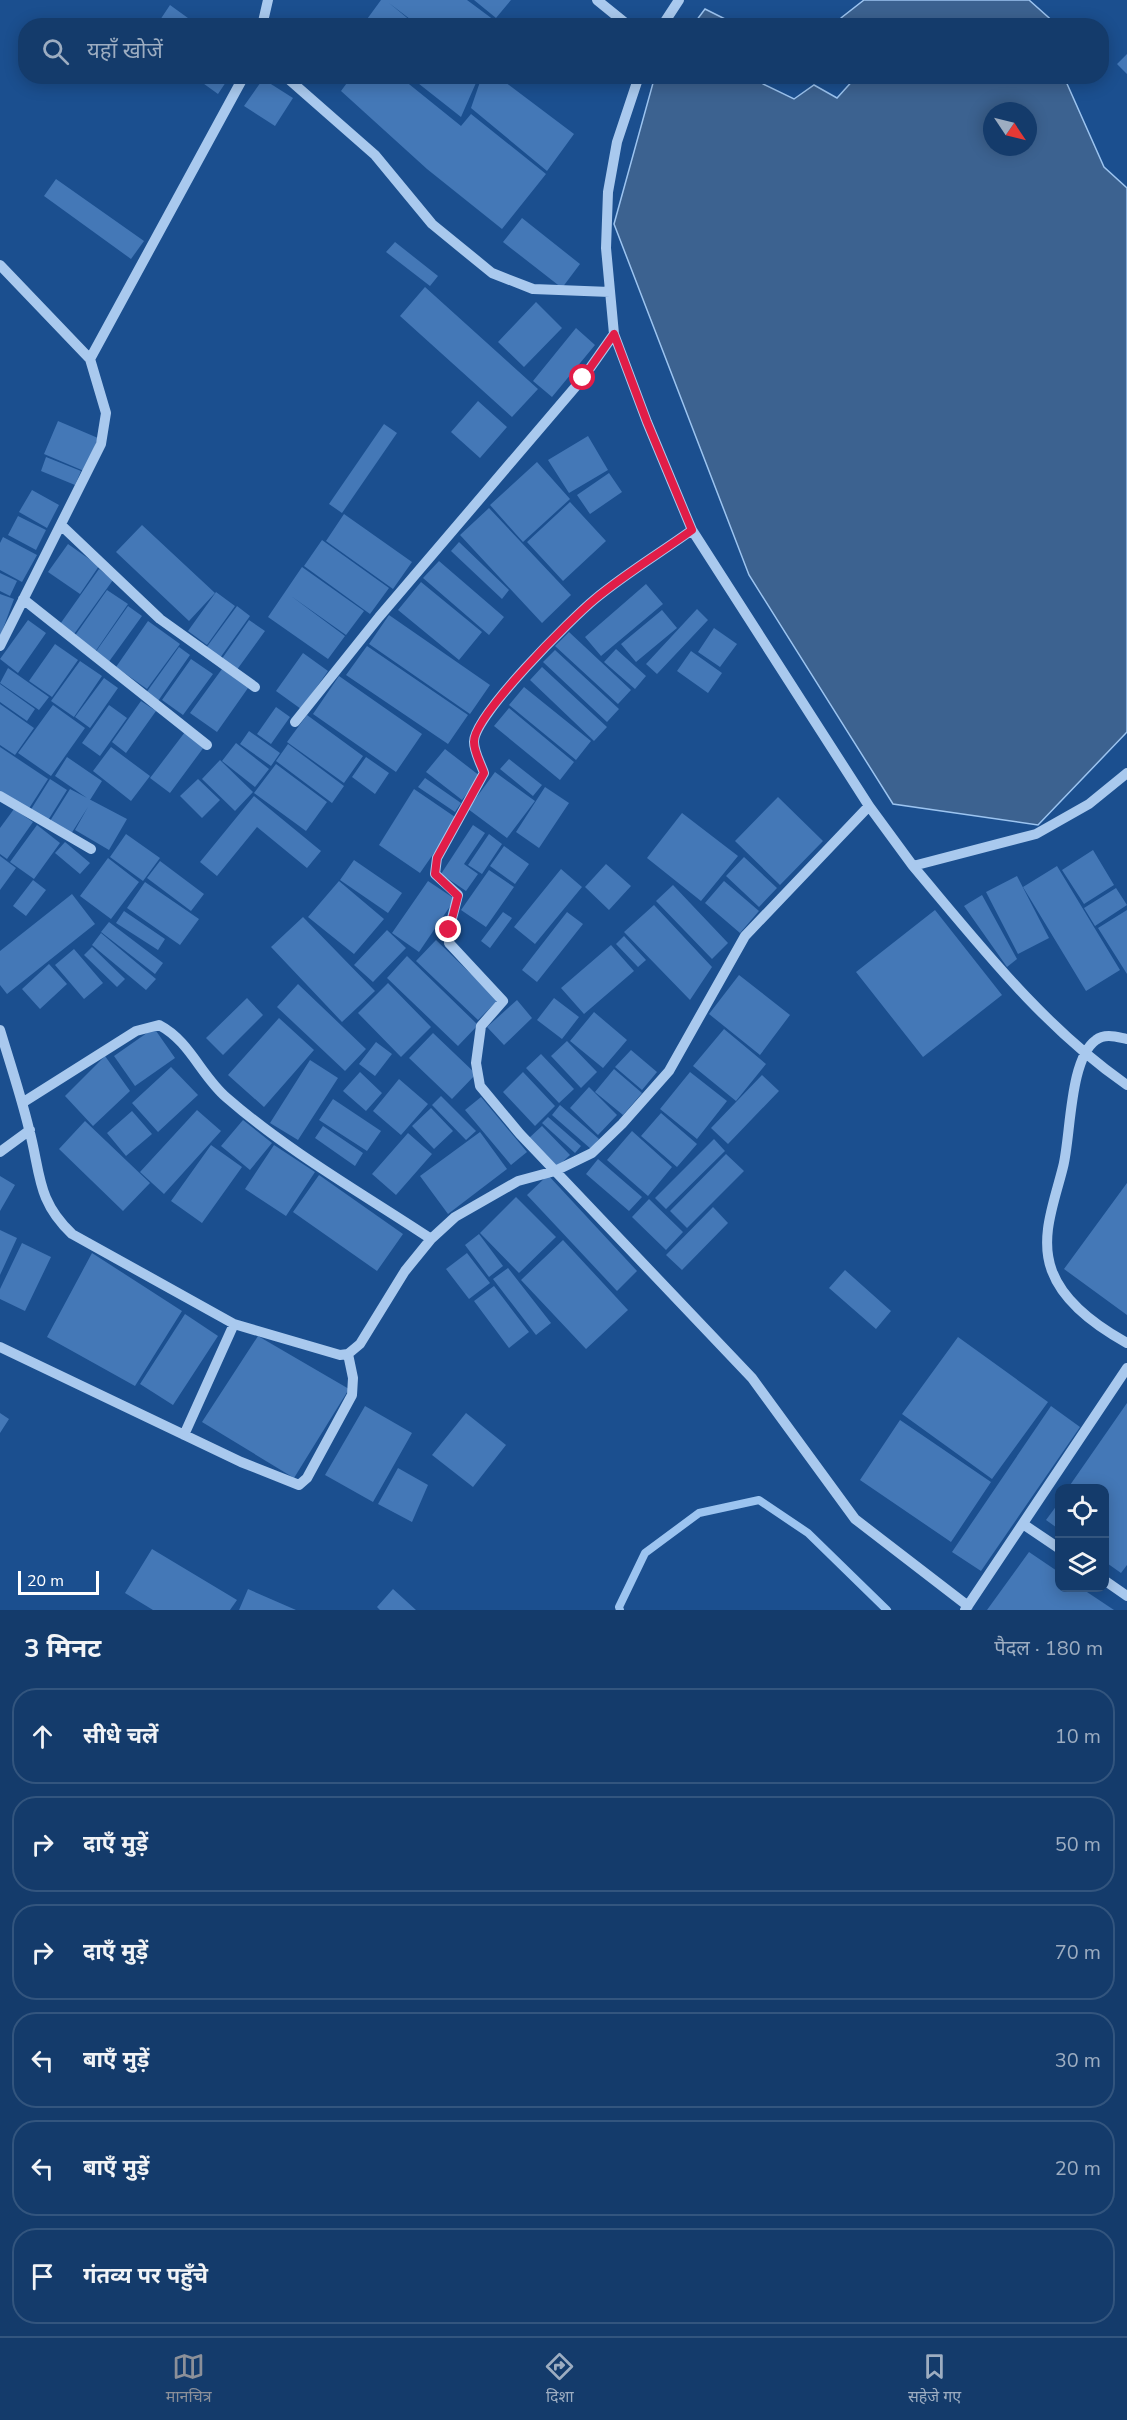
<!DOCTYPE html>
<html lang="hi">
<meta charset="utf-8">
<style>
body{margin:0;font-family:"Nunito Sans","Noto Sans Devanagari",sans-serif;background:#1d4271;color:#f1f3f6}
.controls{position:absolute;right:18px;bottom:18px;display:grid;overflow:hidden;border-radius:12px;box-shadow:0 3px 15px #0003}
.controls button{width:54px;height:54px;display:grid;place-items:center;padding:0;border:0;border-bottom:2px solid #33557e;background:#143b6b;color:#f1f3f6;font:30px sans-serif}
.compass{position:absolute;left:983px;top:102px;width:54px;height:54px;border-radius:50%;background:#143b6b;box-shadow:0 3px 15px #0003;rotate:125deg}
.scale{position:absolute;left:18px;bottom:15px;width:81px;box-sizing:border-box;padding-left:6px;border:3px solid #fff;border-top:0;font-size:16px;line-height:21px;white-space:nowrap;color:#fff;-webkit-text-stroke:4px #1b4f8f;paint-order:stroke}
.stop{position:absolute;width:18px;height:18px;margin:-14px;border:4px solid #e11d48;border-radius:50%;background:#fff}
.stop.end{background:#e11d48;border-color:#fff;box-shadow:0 2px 6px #0008}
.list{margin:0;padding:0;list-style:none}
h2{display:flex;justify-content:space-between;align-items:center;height:78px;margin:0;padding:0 24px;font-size:26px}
h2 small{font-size:20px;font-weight:400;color:#9dadc1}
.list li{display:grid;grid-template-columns:39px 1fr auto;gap:18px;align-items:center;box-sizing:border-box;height:96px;margin:0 12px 12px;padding:0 12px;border:2px solid #33557e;border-radius:24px}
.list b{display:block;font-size:22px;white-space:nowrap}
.list em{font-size:20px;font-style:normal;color:#9dadc1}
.icon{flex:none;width:33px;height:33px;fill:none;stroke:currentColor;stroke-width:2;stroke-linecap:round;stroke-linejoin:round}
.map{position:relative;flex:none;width:1127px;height:1610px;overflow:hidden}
.search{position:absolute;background:#143b6b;box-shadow:0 3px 15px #0003;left:18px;right:18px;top:18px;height:66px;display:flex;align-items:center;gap:15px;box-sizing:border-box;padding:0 21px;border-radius:24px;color:#9dadc1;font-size:22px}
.sheet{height:726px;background:#143b6b}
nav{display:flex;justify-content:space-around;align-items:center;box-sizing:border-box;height:84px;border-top:2px solid #33557e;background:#143b6b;font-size:16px;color:#9dadc1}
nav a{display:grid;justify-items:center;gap:3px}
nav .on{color:#8c9099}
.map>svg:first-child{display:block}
</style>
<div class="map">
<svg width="1127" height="1610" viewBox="0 0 1127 1610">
<rect width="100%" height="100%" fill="#1b4f8f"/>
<!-- water -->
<path fill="#3c6290" stroke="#9cc4f0" stroke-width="1.5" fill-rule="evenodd" d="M864 0H1029L1057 25H838L841 18Z
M705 9 737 25H693Z
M658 76 760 77 763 84 794 99 814 85 837 98 856 77H1064L1104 167 1127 188V732L1038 825 893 804 749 575 614 224 653 83ZM992 111H1028V147H992Z"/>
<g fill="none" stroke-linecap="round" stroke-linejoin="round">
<!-- stream -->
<path stroke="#9cc4f0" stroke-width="8" d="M620 1610 619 1607 645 1553 699 1513 759 1500 808 1533 887 1610"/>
</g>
<!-- building -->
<path fill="#4478b7" d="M381 0H467L502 26H419L389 3 417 26H362Z
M474 0H511L496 18Z
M170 5 199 26H156Z
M1127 54V74L1117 64Z
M193 76H230L218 94Z
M352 76H399L461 126 471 114 546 174 502 229 427 169 341 91Z
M409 76H479L461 117Z
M482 76H497L574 134 547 171 471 108Z
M263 79 293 98 275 126 244 106Z
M56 179 144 241 131 259 44 196Z
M522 218 580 264 562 288 503 242Z
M395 242 438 276 430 286 386 252Z
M425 287 538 389 512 417 400 316Z
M536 302 562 328 524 367 498 342Z
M576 328 595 345 552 397 533 381Z
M478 401 507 427 480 458 451 432Z
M58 421 98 438 84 471 44 454Z
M384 424 397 433 342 513 329 504Z
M588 436 608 470 569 493 548 460Z
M46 457 81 471 75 485 41 471Z
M537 462 570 499 523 542 490 505Z
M609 473 622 492 590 514 577 495Z
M32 490 59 505 47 528 19 512Z
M570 502 606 541 563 581 527 542Z
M489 508 571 595 542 623 460 535Z
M344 514 412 562 393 589 326 541Z
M18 516 46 530 36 550 8 535Z
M142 525 215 593 189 621 116 552Z
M3 537 37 555 22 582 0 570V543Z
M322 540 389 588 370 614 304 566Z
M459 542 509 590 502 599 451 551Z
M68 544 99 566 80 594 48 572Z
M439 561 504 617 489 635 423 578Z
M302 567 364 611 346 635 291 596 345 636 328 659 268 617Z
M99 569 113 580 72 637 58 627Z
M0 573 17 581 10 596 0 591Z
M421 582 482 632 459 660 398 610Z
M646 584 663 604 601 656 585 637Z
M107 590 128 604 95 652 74 637Z
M216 592 235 606 207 645 188 631Z
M0 594 14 599 0 637Z
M128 606 142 616 108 663 95 653Z
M237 606 250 616 220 658 206 648Z
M697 609 708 620 657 674 646 664Z
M662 610 677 628 636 662 621 644Z
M389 615 490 685 470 714 369 644Z
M28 620 46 633 18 673 0 659Z
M249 620 265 631 236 671 221 660Z
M148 621 180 644 147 689 116 667Z
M714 628 737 644 720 667 698 652Z
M569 632 631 690 618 704 555 646Z
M55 644 78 660 52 697 29 681Z
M367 646 468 715 448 744 346 675Z
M179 647 190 655 158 701 146 693Z
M616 649 646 676 635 689 604 662Z
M555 650 619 709 607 722 543 662Z
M691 651 722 673 708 693 677 671Z
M303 653 328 671 301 709 276 691Z
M191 659 213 674 183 715 162 700Z
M80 661 102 676 74 717 51 701Z
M542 667 607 727 594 741 530 680Z
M8 668 49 697 39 710 0 683Z
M222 669 248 688 217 732 190 713Z
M339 676 422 734 396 772 313 714Z
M104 678 118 688 90 728 75 717Z
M0 684 35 709 27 721 0 702Z
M524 687 591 741 576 760 509 705Z
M141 701 156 711 126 753 112 742Z
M0 704 34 728 15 755 0 745Z
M53 705 85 728 51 776 18 753Z
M109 705 127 718 100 756 82 743Z
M276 707 290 717 271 744 257 734Z
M509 708 574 762 560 780 494 726Z
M307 715 363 756 344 783 287 742Z
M249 731 280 753 271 766 240 744Z
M185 732 204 747 170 793 150 778Z
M236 743 269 769 255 787 222 761Z
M288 744 344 786 332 803 276 761Z
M0 747 48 779 28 810 0 792Z
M111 747 150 776 131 801 93 771Z
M445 749 480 776 462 800 426 772Z
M67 757 102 781 90 800 55 776Z
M366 757 389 773 375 794 352 777Z
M509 759 542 785 533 796 500 769Z
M220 760 253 792 235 811 202 779Z
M276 764 327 802 306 831 254 793Z
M495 772 535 801 507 838 468 809Z
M425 778 461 803 455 812 418 787Z
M50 779 67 790 47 822 30 811Z
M198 779 220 800 202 818 180 796Z
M545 787 569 803 539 848 516 832Z
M70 789 127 819 109 850 75 830 88 807 71 834 50 821Z
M414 789 455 817 450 830 420 873 379 845Z
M254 796 321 851 307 868 257 827 217 876 200 862Z
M778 797 823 841 780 885 735 841Z
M14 809 33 822 7 859 0 854V828Z
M682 813 738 856 701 901 647 858Z
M37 825 60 843 34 879 10 862Z
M473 825 485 833 464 864 478 874 466 891 441 874Z
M126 834 160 858 143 881 110 857Z
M489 834 502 844 482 874 468 865Z
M65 842 90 863 80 874 55 853Z
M504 846 529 864 515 884 490 866Z
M1093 850 1114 885 1084 904 1062 870Z
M0 856 16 868 0 890Z
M744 857 777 888 759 907 726 876Z
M108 858 139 882 111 919 80 896Z
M354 860 402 893 388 913 340 880Z
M160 861 204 894 191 911 147 878Z
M606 864 631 886 609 910 585 887Z
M1057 866 1120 970 1086 991 1023 887Z
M561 869 582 887 535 944 514 927Z
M489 870 514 887 486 927 461 910Z
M1017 876 1049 938 1018 954 986 892Z
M33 880 46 890 26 916 13 906Z
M339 881 384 919 354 954 308 917Z
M428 881 455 899 419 952 392 933Z
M724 881 759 911 740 933 705 903Z
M145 882 199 919 180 945 127 908Z
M673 885 728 943 712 959 656 901Z
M1116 888 1127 905 1095 926 1084 908Z
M72 894 95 924 7 994 0 985V951Z
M982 895 1017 959 1007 967 964 906Z
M654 905 712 967 690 1000 624 932Z
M935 910 1002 995 923 1057 856 972Z
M1127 910V974L1098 928Z
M124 911 165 939 158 950 116 923Z
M503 912 512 918 490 948 481 941Z
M567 912 583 924 537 982 522 970Z
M303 917 375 991 342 1022 271 947Z
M109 922 163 963 155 974 101 932Z
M387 930 406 948 373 982 354 965Z
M101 933 156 979 146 990 92 945Z
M624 936 646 960 638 967 616 944Z
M436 940 498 1000 478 1020 416 961Z
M611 945 634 971 584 1014 561 988Z
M92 947 125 979 117 987 84 955Z
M74 949 103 983 84 999 55 965Z
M407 956 478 1025 458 1046 387 978Z
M49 964 67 984 40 1009 22 989Z
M739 975 790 1015 760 1055 709 1014Z
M388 983 431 1027 401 1057 358 1013Z
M298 984 366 1049 345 1071 277 1007Z
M247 998 263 1015 223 1055 206 1038Z
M554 998 579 1017 562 1039 537 1020Z
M517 1000 532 1018 504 1045 487 1027Z
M594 1012 627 1040 603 1068 570 1041Z
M279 1018 314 1050 264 1107 228 1075Z
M154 1028 175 1058 135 1086 114 1056Z
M724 1029 766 1064 736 1101 693 1066Z
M433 1033 476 1074 452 1099 409 1058Z
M567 1041 597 1072 581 1088 551 1056Z
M376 1042 392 1054 375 1076 359 1064Z
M631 1050 657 1072 642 1090 615 1067Z
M541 1054 574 1089 559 1103 526 1068Z
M105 1056 130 1091 93 1126 65 1096Z
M310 1060 338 1078 298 1140 270 1123Z
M171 1067 198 1095 158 1132 132 1103Z
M614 1069 642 1093 623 1115 595 1092Z
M360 1072 382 1093 366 1111 343 1091Z
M523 1072 555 1106 535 1126 503 1092Z
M690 1072 727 1101 697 1139 660 1109Z
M762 1075 779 1091 728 1144 711 1128Z
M399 1079 428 1104 401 1135 373 1111Z
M589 1087 617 1115 598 1135 570 1108Z
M441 1096 476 1131 466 1140 432 1105Z
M481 1097 527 1152 511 1165 465 1110Z
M333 1099 381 1131 367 1151 319 1120Z
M560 1105 599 1139 591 1149 552 1115Z
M431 1108 453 1131 434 1149 412 1126Z
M197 1110 221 1131 164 1194 140 1172Z
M132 1111 152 1134 126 1156 107 1133Z
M661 1113 697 1144 677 1167 641 1136Z
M548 1117 581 1146 575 1153 542 1123Z
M243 1120 272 1143 250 1170 221 1146Z
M85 1121 150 1183 123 1211 59 1149Z
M323 1126 363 1153 355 1166 315 1138Z
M542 1126 570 1155 557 1167 529 1138Z
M632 1131 672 1167 648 1196 607 1160Z
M480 1132 507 1169 448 1214 420 1176Z
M408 1133 432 1154 396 1195 372 1174Z
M714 1139 725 1151 666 1209 655 1198Z
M211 1145 242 1167 202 1223 171 1201Z
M274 1145 315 1172 286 1216 245 1189Z
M726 1154 744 1171 687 1228 670 1211Z
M598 1159 642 1197 629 1211 586 1174Z
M319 1175 403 1234 377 1271 293 1212Z
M548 1175 637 1271 617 1291 527 1195Z
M0 1176 15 1185 0 1211Z
M1127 1183V1315L1064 1269Z
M516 1197 556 1237 519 1273 480 1233Z
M649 1199 683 1232 666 1250 632 1217Z
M713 1207 728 1223 682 1270 666 1255Z
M0 1230 17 1238 0 1275Z
M479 1234 503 1266 489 1277 465 1245Z
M563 1240 628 1310 586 1349 521 1280Z
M22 1243 51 1257 25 1311 0 1299V1289Z
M92 1253 182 1311 135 1386 47 1337Z
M467 1253 490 1283 469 1299 446 1269Z
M508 1268 551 1323 536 1335 493 1279Z
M845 1270 891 1311 876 1329 829 1288Z
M494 1286 529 1332 509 1348 474 1301Z
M185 1314 218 1336 173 1405 140 1384Z
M258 1336 349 1389 294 1478 202 1422Z
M958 1337 1048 1402 992 1479 902 1414Z
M1127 1403V1565L1121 1573 1104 1561V1488H1068Z
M365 1406 412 1433 373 1502 325 1475Z
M1051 1406 1080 1427 981 1571 952 1552Z
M0 1413 9 1419 0 1433Z
M466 1413 506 1445 473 1487 432 1455Z
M900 1420 991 1482 951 1542 860 1480Z
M398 1468 428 1485 412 1522 378 1504Z
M1060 1501V1530L1046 1520Z
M152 1549 237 1600 230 1610H153L125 1593Z
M1029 1552 1060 1573V1588H1081L1114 1610H987Z
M248 1589 296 1610H239Z
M393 1589 416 1610H380L377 1607Z"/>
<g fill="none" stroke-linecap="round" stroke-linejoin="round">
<!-- minor -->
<path stroke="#a9c9ee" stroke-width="10" d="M597 0 629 26
M262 26 268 0
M662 26 679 0
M285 76 375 155 432 224 492 273 533 289 610 292
M639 76 617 142 608 192 606 248 614 334 647 422 692 530 869 806 913 866 1036 834 1089 804 1127 773
M0 265 90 359 106 413 101 444 0 646
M90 359 244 76
M62 526 160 619 255 687
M692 530C660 553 625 574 595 599 572 618 473 716 474 742 474 752 481 764 484 773L437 858 435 874 458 895 449 930V943L503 1001 481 1026 476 1063 480 1086 520 1134 752 1378 855 1519 968 1606
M23 599 207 745
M295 722 379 617 583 378 614 334
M0 796 91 849
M913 866C979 944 1042 1026 1127 1085
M0 1030C10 1063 21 1096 29 1129 41 1173 36 1200 72 1234L234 1324 340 1355 348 1354 360 1344 405 1271 431 1239 455 1217 518 1181 555 1171 592 1153 622 1124 669 1071 745 936 869 806
M1127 1039C1117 1037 1105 1033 1096 1040 1069 1059 1071 1137 1063 1167 1055 1200 1039 1237 1052 1271 1064 1303 1098 1327 1127 1343
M22 1103 136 1031 159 1025C190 1041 201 1076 227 1098 289 1152 363 1194 431 1239
M0 1152 30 1130
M0 1347 241 1462 299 1485 307 1478 352 1395 353 1378 348 1354
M184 1435 234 1324
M1023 1524 1060 1549
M1104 1580 1127 1596
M965 1610 1127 1368"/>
</g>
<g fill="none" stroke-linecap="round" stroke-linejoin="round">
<!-- route -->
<path stroke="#e11d48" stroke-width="8" d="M449 930 458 896 435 874 437 858 484 773C481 764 474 752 474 742 473 716 572 618 595 599 625 574 660 553 692 530L647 422 614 334 583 378"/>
</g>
</svg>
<div class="controls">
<button><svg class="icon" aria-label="locate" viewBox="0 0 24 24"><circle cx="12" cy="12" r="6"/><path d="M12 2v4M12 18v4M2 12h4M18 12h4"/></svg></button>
<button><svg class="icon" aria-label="layers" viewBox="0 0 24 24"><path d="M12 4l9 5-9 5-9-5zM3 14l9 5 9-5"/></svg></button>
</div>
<svg class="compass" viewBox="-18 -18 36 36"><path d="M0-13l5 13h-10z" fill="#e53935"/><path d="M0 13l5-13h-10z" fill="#9dadc1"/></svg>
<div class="scale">20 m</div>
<div class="stop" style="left:583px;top:378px"></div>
<div class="stop end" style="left:449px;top:930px"></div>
<div class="search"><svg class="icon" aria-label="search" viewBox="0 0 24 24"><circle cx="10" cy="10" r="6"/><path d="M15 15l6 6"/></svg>यहाँ खोजें</div>
</div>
<section class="sheet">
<h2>3 मिनट<small>पैदल · 180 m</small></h2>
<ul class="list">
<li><svg class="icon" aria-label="ahead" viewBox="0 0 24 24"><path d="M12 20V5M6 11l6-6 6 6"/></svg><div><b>सीधे चलें</b></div><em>10 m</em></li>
<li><svg class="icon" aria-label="right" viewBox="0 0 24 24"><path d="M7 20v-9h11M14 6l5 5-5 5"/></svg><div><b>दाएँ मुड़ें</b></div><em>50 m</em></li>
<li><svg class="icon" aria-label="right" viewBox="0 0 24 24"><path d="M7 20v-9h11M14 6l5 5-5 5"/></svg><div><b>दाएँ मुड़ें</b></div><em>70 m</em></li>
<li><svg class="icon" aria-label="left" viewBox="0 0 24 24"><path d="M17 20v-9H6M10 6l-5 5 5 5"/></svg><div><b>बाएँ मुड़ें</b></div><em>30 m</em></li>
<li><svg class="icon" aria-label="left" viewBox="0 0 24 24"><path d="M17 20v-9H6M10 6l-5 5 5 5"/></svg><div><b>बाएँ मुड़ें</b></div><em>20 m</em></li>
<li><svg class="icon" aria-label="arrive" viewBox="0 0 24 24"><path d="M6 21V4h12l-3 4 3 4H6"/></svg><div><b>गंतव्य पर पहुँचे</b></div></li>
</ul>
</section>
<nav>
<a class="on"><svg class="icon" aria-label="map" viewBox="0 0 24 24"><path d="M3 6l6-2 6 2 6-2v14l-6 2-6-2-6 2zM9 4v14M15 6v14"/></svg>मानचित्र</a>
<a><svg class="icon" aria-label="directions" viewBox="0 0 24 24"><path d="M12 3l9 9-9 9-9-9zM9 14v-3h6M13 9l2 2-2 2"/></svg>दिशा</a>
<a><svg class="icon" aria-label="saved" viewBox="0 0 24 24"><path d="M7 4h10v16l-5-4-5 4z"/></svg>सहेजे गए</a>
</nav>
